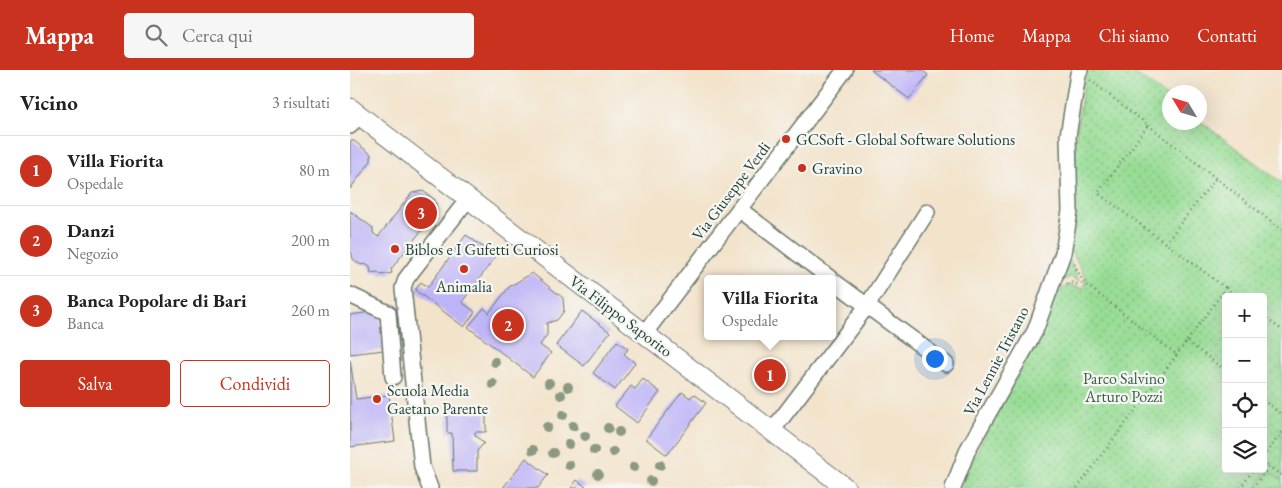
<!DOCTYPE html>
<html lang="it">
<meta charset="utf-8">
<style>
body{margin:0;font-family:"EB Garamond",serif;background:#f6f6f6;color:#222}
.controls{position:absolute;right:15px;bottom:15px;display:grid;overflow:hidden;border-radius:5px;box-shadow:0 5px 20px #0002}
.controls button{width:45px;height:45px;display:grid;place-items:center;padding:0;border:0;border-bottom:1px solid #e0e0e0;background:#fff;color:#222;font:25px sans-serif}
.compass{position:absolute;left:812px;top:15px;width:45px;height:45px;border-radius:50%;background:#fff;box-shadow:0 5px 20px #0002;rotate:308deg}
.you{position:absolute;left:584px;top:288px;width:18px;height:18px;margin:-12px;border:4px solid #fff;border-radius:50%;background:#1a73e8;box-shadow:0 0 0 8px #1a73e833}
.badge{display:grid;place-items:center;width:32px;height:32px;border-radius:50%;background:#c8321e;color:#fff;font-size:16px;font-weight:700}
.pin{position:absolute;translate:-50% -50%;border:2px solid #fff;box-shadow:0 1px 5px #0006}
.popup{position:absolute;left:354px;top:205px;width:132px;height:65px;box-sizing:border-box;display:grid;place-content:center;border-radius:5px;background:#fff;filter:drop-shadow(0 1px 4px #0005);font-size:16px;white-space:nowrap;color:#767676}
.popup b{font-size:19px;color:#222}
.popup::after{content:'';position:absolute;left:50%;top:100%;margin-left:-10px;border:10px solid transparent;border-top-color:#fff}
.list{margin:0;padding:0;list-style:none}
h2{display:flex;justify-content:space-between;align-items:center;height:65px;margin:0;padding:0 20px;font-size:21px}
h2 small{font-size:16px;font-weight:400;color:#767676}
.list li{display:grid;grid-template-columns:32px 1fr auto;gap:15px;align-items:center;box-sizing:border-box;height:70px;padding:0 20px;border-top:1px solid #e0e0e0}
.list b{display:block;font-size:19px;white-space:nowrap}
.list p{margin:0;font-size:16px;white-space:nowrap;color:#767676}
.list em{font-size:16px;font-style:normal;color:#767676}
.actions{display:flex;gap:10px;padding:15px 20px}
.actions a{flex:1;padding:11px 0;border:1px solid #c8321e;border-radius:5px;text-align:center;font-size:18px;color:#c8321e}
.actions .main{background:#c8321e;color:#fff}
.icon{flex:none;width:28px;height:28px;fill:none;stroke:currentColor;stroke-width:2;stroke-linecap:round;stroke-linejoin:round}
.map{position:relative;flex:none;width:932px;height:418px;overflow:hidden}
header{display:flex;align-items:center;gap:30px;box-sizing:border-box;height:70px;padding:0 25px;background:#c8321e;color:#fff}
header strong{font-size:24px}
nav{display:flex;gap:28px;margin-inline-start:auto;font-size:18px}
.search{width:350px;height:45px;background:#f6f6f6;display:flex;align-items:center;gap:12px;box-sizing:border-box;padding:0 18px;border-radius:5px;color:#767676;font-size:19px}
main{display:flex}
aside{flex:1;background:#fff}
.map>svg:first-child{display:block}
</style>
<header>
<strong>Mappa</strong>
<div class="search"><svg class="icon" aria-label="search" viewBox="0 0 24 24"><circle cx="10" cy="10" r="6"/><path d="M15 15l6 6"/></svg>Cerca qui</div>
<nav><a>Home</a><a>Mappa</a><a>Chi siamo</a><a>Contatti</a></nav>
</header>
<main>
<aside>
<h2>Vicino<small>3 risultati</small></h2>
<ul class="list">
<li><span class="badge">1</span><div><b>Villa Fiorita</b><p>Ospedale</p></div><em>80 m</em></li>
<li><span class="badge">2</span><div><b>Danzi</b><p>Negozio</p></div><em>200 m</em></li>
<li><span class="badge">3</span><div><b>Banca Popolare di Bari</b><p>Banca</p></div><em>260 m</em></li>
</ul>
<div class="actions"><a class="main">Salva</a><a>Condividi</a></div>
</aside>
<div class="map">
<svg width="932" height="418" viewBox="0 0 932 418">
<defs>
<pattern id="grass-dots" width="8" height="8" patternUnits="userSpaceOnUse" patternTransform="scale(1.25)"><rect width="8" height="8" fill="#98dd95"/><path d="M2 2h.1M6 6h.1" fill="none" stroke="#7bb47a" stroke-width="1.8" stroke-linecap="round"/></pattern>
</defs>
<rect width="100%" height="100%" fill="#f6f6f2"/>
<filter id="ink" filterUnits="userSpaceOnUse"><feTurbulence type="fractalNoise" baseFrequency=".02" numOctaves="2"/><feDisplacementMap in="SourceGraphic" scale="10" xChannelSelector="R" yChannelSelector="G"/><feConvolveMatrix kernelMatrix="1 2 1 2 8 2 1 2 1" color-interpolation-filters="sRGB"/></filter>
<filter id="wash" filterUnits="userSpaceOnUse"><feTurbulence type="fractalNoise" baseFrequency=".0096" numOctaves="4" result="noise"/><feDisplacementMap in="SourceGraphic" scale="20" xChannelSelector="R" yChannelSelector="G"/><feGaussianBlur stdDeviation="1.12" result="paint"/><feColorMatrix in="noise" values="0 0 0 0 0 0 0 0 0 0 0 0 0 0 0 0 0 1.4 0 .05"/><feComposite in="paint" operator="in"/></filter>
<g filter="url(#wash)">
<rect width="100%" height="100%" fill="#f3e3cb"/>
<!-- grass -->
<path fill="url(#grass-dots)" stroke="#5c8d64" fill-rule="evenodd" d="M736 0H781L819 29V52H849L850 51 932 113V418H610L626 382 675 291 704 224 719 215 733 219 736 208 719 178 723 81ZM876 227H913V399H876Z
M719 189 729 211 720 207 711 212Z"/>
<!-- garden -->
<path fill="#98dd95" stroke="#5c8d64" d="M919 400 932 410V418H910L909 413Z"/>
<g id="blocks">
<!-- building -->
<path fill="#bdb3f7" d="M521 0H572L578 5 559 29Z
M0 71H4L21 84V91L0 119Z
M73 121 85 130 87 141 41 199 42 203 31 205 28 202 21 203 20 197 15 194 11 195 3 189 2 183 0 181V141L23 158V163L28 167 62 123Z
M116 165 146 186 112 232 125 242 114 257 65 220 71 212 78 217Z
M182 203 213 228 214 241 207 250 197 253V265L190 275 201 283 183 307 118 257 134 238 139 243 159 217Z
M29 241 34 280 0 284V245Z
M232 241 260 262 234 296 206 275Z
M267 271 278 279 274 284 285 293 265 320 243 303Z
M0 290 6 329 39 325 45 371 0 377Z
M293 309 310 322 287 353 265 336 281 316 285 319Z
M332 322 340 328 344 324 356 333 317 385 296 369Z
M97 342H136V362H125V365L134 373 127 381V401H103L102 363H97Z
M176 388 198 405 188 418H153Z
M227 410 237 418H221Z"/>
</g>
</g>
<g filter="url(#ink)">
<use href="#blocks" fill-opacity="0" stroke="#697769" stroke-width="1"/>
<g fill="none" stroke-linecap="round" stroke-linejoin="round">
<defs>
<path id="minor" d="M0 56 9 44
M389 139 481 209
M482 210 596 294
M0 225 38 243 43 307
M294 264 495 0
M422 361 517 236 577 142
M80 418 72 397 53 218 56 209 62 201 118 129
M603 418 618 379 685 261 713 183 720 141 718 66 728 4 730 0"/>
<path id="tertiary" d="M0 38 496 418"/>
</defs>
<!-- minor casing -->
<use href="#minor" stroke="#697769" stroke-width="18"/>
<!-- tertiary casing -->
<use href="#tertiary" stroke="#697769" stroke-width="21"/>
<!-- path -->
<path stroke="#697769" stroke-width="2.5" stroke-dasharray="1 4" stroke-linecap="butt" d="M740 10 798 55 748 123 876 218
M798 55 932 160
M815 173 866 108
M724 194 734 213 827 285
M717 214 720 212 727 214 734 213
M913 246 932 260
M837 271 876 218 887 227
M913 330 932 345
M913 387 932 362
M913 392 919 397
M727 418 837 271 876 301
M890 418 904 399
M903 418 919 397 932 406"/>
<!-- minor -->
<use href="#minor" stroke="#fff" stroke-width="15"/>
<!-- tertiary -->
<use href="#tertiary" stroke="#fff" stroke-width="19"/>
</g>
<!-- trees -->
<g fill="#8c9982">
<circle cx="145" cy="292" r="5"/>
<circle cx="199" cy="313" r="5"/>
<circle cx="143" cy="314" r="5"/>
<circle cx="218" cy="317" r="5"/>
<circle cx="211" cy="325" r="5"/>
<circle cx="213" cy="345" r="5"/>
<circle cx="223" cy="356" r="5"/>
<circle cx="197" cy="357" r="5"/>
<circle cx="258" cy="358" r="5"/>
<circle cx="269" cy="362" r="5"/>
<circle cx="235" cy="366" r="5"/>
<circle cx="219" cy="374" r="5"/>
<circle cx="183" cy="380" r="5"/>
<circle cx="244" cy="380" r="5"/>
<circle cx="263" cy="382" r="5"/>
<circle cx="203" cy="383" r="5"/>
<circle cx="219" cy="395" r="5"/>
<circle cx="310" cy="395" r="5"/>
<circle cx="284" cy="397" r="5"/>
<circle cx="248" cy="404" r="5"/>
<circle cx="301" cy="411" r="5"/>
</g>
</g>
<!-- markers -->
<g fill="#c8321e" stroke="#f6f6f2" stroke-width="2">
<circle cx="436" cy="69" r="5"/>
<circle cx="452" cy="98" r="5"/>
<circle cx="45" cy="179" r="5"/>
<circle cx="114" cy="199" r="5"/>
<circle cx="27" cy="329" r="5"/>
</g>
<g text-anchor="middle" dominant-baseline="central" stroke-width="4.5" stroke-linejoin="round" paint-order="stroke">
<!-- poi labels -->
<g font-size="16" fill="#1f3d34" stroke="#f6f6f2" text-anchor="start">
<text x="446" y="69">GCSoft - Global Software Solutions</text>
<text x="462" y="98">Gravino</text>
<text x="55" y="179">Biblos e I Gufetti Curiosi</text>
<text x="114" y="216" text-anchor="middle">Animalia</text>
<text x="37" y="320">Scuola Media<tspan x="37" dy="18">Gaetano Parente</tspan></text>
</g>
<!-- street labels -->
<g font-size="16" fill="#1f3d34" stroke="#f6f6f2">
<text transform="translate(381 121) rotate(-53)">Via Giuseppe Verdi</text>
<text transform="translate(271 246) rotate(37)">Via Filippo Saporito</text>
<text transform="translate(646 291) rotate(-62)">Via Lennie Tristano</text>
</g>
<!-- park labels -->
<g font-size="16" fill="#375d47" stroke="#f6f6f2">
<text x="774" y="308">Parco Salvino<tspan x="774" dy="18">Arturo Pozzi</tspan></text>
</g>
</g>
</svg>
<div class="controls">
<button>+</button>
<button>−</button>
<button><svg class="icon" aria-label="locate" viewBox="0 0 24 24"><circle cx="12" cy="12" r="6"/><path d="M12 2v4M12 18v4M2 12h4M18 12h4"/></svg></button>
<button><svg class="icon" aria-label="layers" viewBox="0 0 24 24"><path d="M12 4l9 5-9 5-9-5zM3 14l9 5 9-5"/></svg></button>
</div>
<svg class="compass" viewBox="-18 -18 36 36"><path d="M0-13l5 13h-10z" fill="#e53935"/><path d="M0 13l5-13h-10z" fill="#767676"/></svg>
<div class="you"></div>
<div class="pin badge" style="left:420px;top:305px">1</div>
<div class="popup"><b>Villa Fiorita</b>Ospedale</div>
<div class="pin badge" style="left:158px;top:255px">2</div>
<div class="pin badge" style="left:71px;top:143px">3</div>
</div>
</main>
